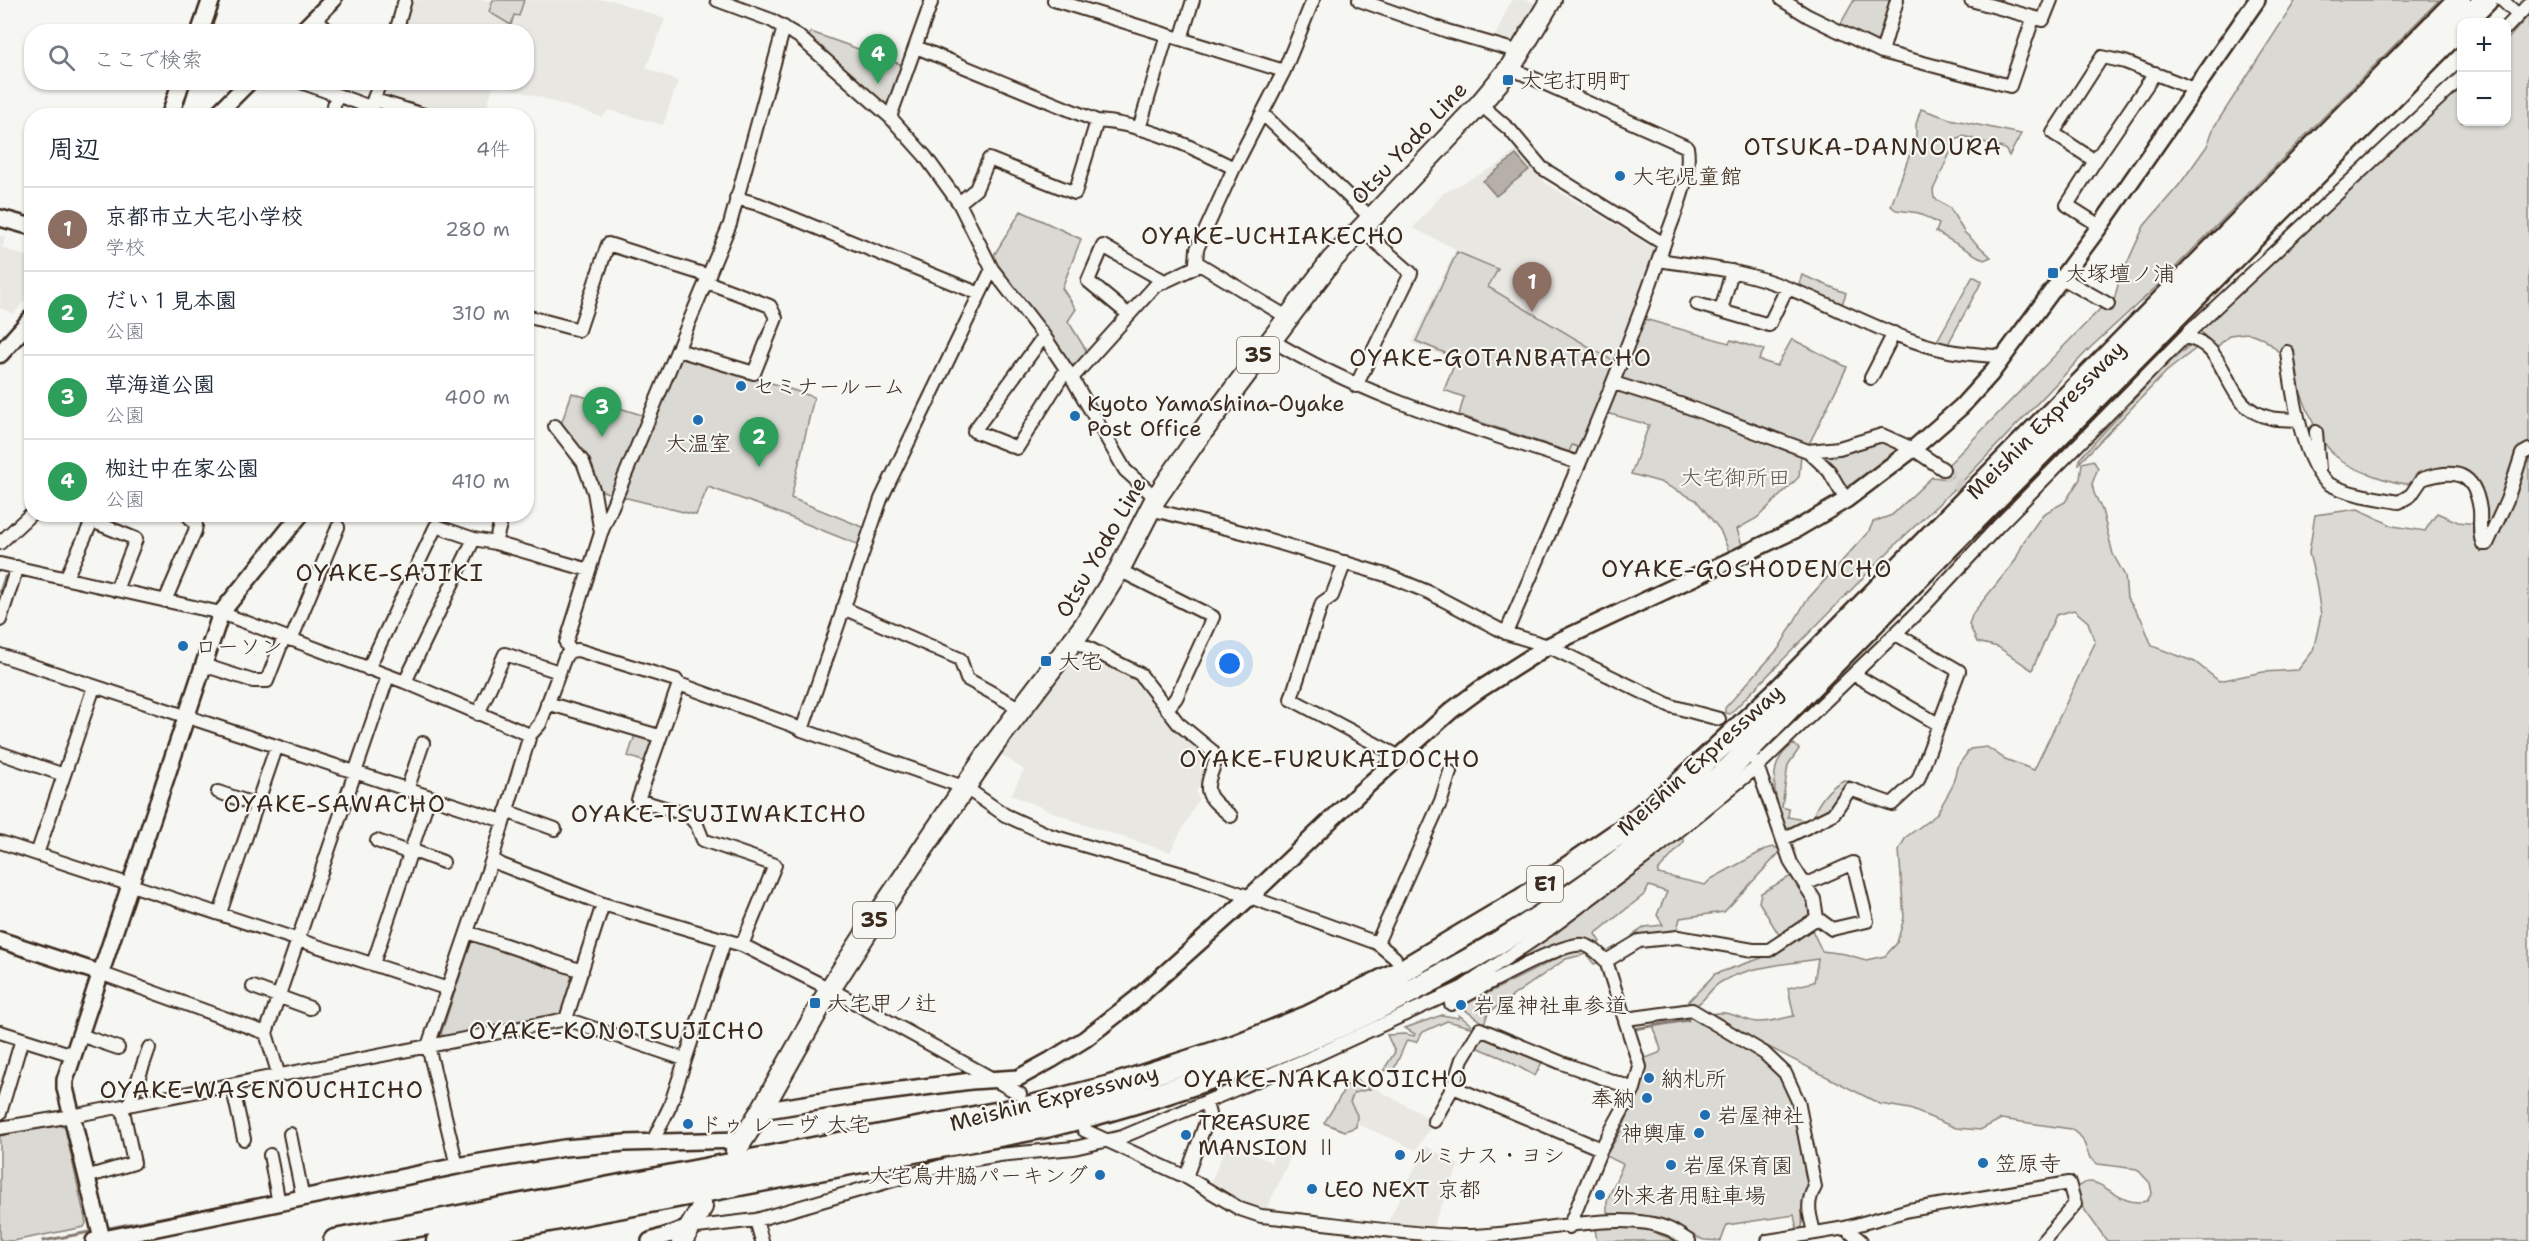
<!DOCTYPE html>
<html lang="ja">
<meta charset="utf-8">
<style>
body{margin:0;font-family:"Shantell Sans","Klee One",sans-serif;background:#f6f6f7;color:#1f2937}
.controls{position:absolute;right:18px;top:18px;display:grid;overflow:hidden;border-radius:12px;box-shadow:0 2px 4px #0004}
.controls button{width:54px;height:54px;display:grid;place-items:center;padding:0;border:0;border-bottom:2px solid #e0e1e3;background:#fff;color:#1f2937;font:30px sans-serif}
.you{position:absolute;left:1230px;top:664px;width:21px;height:21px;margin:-15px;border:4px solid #fff;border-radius:50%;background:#1a73e8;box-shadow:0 0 0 9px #1a73e833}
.badge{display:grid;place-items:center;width:39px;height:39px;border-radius:50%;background:#1f6fb2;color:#fff;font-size:20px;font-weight:700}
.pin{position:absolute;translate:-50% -50px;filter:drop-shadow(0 2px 3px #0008)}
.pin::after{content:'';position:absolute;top:32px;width:21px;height:18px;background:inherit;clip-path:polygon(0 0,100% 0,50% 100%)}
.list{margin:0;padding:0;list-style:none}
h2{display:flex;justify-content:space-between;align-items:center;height:78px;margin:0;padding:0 24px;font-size:26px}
h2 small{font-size:20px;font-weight:400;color:#747a83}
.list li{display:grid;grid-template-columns:39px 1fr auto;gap:18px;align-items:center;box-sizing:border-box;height:84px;padding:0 24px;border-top:2px solid #e0e1e3}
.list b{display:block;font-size:22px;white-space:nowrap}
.list p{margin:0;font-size:20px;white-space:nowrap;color:#747a83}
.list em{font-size:20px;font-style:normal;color:#747a83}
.icon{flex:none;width:33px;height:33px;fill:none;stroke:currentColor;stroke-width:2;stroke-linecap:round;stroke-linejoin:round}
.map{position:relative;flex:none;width:2529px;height:1241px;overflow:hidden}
.search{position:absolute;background:#fff;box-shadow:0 2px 4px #0004;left:24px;top:24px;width:510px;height:66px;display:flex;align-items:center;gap:15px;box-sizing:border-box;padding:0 21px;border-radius:24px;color:#747a83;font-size:22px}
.panel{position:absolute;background:#fff;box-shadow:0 2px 4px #0004;left:24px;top:108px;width:510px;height:414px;border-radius:24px}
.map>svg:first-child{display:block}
</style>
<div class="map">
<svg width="2529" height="1241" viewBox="0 0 2529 1241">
<rect width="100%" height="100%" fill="#f6f6f2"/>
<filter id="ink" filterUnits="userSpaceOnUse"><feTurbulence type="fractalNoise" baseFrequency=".0167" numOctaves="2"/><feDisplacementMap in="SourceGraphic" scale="12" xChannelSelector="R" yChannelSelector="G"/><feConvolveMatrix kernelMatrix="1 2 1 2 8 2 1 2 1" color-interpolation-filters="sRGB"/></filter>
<g filter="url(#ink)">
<!-- built -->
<path fill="#e8e7e2" d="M409 0H493L489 12 518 16 524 0H611L665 19 646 68 678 81 663 125 609 110 602 117 494 83 484 115H437L378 98 383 83 526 82V32L400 31Z
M1511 0H1527L1540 6 1514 45 1494 39Z
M1515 151H1519L1545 183 1656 249V256L1577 458 1457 417 1463 397 1443 390 1454 360 1412 343 1456 249 1413 228 1442 194 1501 163Z
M0 236 5 237 2 248 31 258V292L14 314 0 308Z
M1081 651 1136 678 1172 723 1207 757 1208 761 1196 793 1199 798 1170 852 1085 825 1011 795 1024 770 998 752 1076 652Z
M1356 1078 1420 1113 1433 1123 1416 1150 1336 1114Z
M1228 1142 1271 1162 1278 1146 1293 1152 1266 1210 1249 1206 1210 1184Z
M1426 1146 1459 1165 1431 1230 1391 1224 1389 1220Z"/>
<!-- green -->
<path fill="#dad9d3" stroke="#8a8278" stroke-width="1.5" d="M493 0H524L519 16 514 15 511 25 489 12Z
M1854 0H1887L1894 3 1881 44 1876 45 1840 25Z
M2296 0H2439L2155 288 2091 347 1963 481 1897 543 1730 714 1725 713V708L1779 648 1806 601 1869 531 1873 522 1892 515 1932 477 1948 479 1953 476 1947 466 2101 308H2112L2119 281 2144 226 2180 184 2207 146 2214 127Z
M2529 15V1241H2107L2076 1198V1188C2101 1167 2113 1209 2147 1201L2152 1193 2150 1183 2137 1169 2098 1164 2090 1158 2082 1138 2071 1129 2001 1119 1980 1130 1956 1128 1910 1109 1880 1104 1708 1016C1726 1007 1739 1020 1757 1022 1768 1023 1783 1018 1794 1016L1788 988 1814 982 1818 959C1788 964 1749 966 1721 982 1708 989 1704 1006 1689 1007L1688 1002 1715 974 1767 956 1811 928 1822 951 1845 954 1866 960 1885 956 1897 943 1904 918 1899 850 1906 837 1936 815 1952 787 1957 767 1970 749 1987 747 2005 759 2034 770 2095 643 2088 622 2074 610 2056 615 2032 670 1998 647 1977 642 1969 624 1973 613 2015 561 2024 541 2043 514 2065 502 2080 479 2082 463 2093 460 2098 468 2092 484 2094 493 2102 510 2113 554 2125 576 2127 598 2141 618 2152 646 2195 662 2219 681 2263 672 2298 670 2313 651 2321 615 2316 582 2309 553 2315 515 2358 509 2393 526 2425 531 2437 513 2458 522 2477 524 2469 483C2441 475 2437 483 2411 484 2395 485 2355 470 2342 461 2299 432 2305 351 2252 334 2246 332 2237 334 2230 335L2216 348 2199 330 2461 84 2462 122H2506L2507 40Z
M811 32 903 65 890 103 887 106 808 38Z
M1921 109 1950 119 2021 134 2009 156 2005 149 1964 136 1956 140 1933 190 1934 198 1950 208 1964 232 1991 257 1984 260 1936 232 1939 224 1919 213 1896 210 1891 206 1916 137V124Z
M1021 211 1081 239 1062 288 1076 309 1068 321 1089 355 1076 370 1070 369 991 260Z
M1457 252 1498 269 1488 287 1615 362 1581 448 1572 445 1569 452 1459 415 1464 397 1444 390 1457 358 1416 341Z
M1802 275 1846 293 1841 307 1797 289Z
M1973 276 1982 281 1948 344 1937 341Z
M1641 318 1729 343 1731 340 1764 350 1759 360 1777 366 1792 339 1847 367 1807 448 1623 382 1621 377Z
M2192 343 2199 346 2166 372 2079 463 2080 458 2160 371Z
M683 354 814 397 791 498 870 530 864 547 759 505 708 487 696 515 623 497Z
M1623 390 1662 402 1801 455 1799 477 1757 518 1737 529 1743 548 1730 554 1720 530 1696 500 1660 482 1631 474 1649 425 1607 413 1614 392Z
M572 393 645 416 612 494 599 490 560 427Z
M1885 439 1905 449 1846 492 1821 456 1840 453Z
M635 735 651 740 654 745 648 763 628 756Z
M1794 744 1799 749 1788 765 1782 807 1789 809 1788 817 1804 820V824L1797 830 1784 826C1775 799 1764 762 1794 744Z
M1844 780 1849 781 1851 783 1832 812 1813 817C1817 803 1830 786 1844 780Z
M1682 838 1684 842 1658 871V874L1705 885 1711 879 1766 849 1774 847 1782 850 1724 912 1680 918 1676 934 1633 935 1645 927 1663 925 1657 915 1667 892 1649 886 1645 894 1595 934 1600 942 1596 945 1586 940 1575 939 1508 968 1506 964Z
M1791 876C1802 892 1822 910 1800 924 1793 929 1787 933 1779 935L1759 902 1761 893Z
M479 939 574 971 576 976 565 1014 446 1039 441 1034 471 943Z
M1574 950H1585L1599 960 1598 963 1594 964 1586 954 1566 959 1488 1013 1484 1024 1464 1009V1005Z
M1442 1015 1458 1018 1459 1015 1470 1024V1027L1447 1021 1423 1032 1416 1042 1407 1040 1394 1069 1383 1071 1395 1052 1387 1035 1405 1034 1414 1036 1415 1034 1405 1028Z
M1686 1015C1703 1019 1716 1028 1731 1037 1748 1047 1765 1057 1778 1073 1796 1094 1812 1158 1808 1186 1807 1194 1804 1201 1803 1208 1801 1216 1804 1224 1801 1231L1797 1230 1794 1215 1727 1225 1721 1241 1704 1240 1662 1224 1612 1217 1607 1212V1201L1623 1164 1606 1156 1623 1127 1639 1089 1643 1059 1659 1053 1661 1050 1654 1028 1656 1021 1661 1018Z
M1484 1036 1543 1060 1535 1076 1503 1058 1476 1047Z
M1352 1077 1370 1089 1354 1093 1350 1102 1357 1115 1356 1127 1345 1131 1324 1123Z
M59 1125 65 1128 86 1223 84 1227 13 1241 0 1240V1136Z
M1636 1225 1676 1241H1597L1595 1229 1597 1226Z"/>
<!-- water -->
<path fill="#b6b0a9" stroke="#857a71" stroke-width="1.5" d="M1516 155 1529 170 1496 196 1483 181Z"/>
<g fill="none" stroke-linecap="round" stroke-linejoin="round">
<!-- stream -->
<path stroke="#857a71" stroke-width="3" d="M0 592 5 577
M1634 1029 1688 1020
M104 1229 273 1196
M43 1241 95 1231"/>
<!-- minor-tunnel -->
<path stroke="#d1cdc8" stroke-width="12" stroke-dasharray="12 6" stroke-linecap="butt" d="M1943 469 1996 523"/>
<defs>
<path id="minor" d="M717 0 771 20 798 36 890 117 925 156 959 203 992 269 1044 336 1072 378 1125 470 1156 498
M1054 0 1284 71
M1359 0 1447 31 1520 52
M1782 0 1808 16 1882 52 2010 86 2033 19
M1971 0 2043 20 2051 0
M2502 0 2518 15
M315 17 329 32
M2506 28 2529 4
M396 32 405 0
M1181 39 1193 0
M916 47 1097 121C1145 124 1192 147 1234 168
M1882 52 1897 0
M301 82 370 107 378 116
M375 100 427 116
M1480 104 1510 130 1542 168 1664 244
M371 106 380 82
M1263 114 1371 218
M331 116 337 95
M890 117 932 0
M1139 129 1167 35
M2095 161 2155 73
M736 198 758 204 980 294
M959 203 976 189 989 159 1075 193 1097 121
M2100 226 2067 205 2095 161 2053 133 2102 57 2125 62 2194 89
M1659 260C1696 266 1734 269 1771 282 1831 302 1887 338 1949 351 1967 354 1986 355 2004 357
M1732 271 1721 311 1769 325 1787 288
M2062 278 2108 304
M1697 304 1721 311
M1129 315 1088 281 1103 246 1164 281
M526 316 579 330 608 244 709 276
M1287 317 1196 262 1197 249 1234 168 1284 71 1313 0
M1044 336 974 431 1017 448 1066 370
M2184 337C2233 344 2219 408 2271 418 2279 420 2289 419 2298 420
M1270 339C1365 398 1473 428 1579 463
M678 350 754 373 776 318 770 306 707 282
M2287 352C2291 383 2302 470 2331 485 2351 495 2377 498 2399 502L2411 495 2422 479C2456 468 2475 472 2480 510 2481 521 2478 534 2483 544H2487L2507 500 2522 454 2529 450
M1072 378 1155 286 1200 265
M1871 378 1894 333
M1614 383 1680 404 1808 451 1839 448 1882 435 1913 449 1943 469
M1356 386 1411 273 1361 229
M555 426 583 462 594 492 601 533
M2316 432 2319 469
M1808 451 1829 471 1846 500
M1150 509 1246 533 1389 576 1428 592 1506 633 1548 646 1671 706 1719 719
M0 543 32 513
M495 543 503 514
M1345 562 1332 596 1322 603 1291 699 1400 757
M0 564 221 613 405 682 530 735
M1119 570 1213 617 1176 698 1168 708
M66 578 92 521 136 539 116 590
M165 601 195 531 196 525 187 514
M843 608 960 659 967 679 1021 709
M0 620 17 567
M1506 633C1562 504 1620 376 1664 244 1674 214 1692 178 1687 147L1510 68
M291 640 338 527
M1074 641 1140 674 1178 723 1212 751 1216 760C1203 793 1204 794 1231 816
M570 651 578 650 676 680 679 684 792 725 802 730 966 788 1005 815 1049 835 1199 879 1250 897 1377 943 1395 958
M0 655 503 821
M203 665 253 681H267L284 637
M368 669 436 526 474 539
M1855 675 1938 724
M405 682 474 539 495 543 589 570
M679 684 638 800 688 815 697 825 703 840 775 865 742 945
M547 703 659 736
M478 714 505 654 559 672
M802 730 881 499 992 269
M0 753 64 775
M407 790 423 743
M218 792 257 805
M506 811 555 829
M1783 839 1833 814 1850 789 1892 804 1918 780 1959 671 1896 634
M377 841 410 853
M0 842 448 989
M411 850 443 862
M37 854 94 687
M492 859 502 865 603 904 742 945 830 989 1020 1094
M1806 884 1853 863 1867 921 1832 929 1817 918
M220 913 276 748
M467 932 582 971
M1377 943 1441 801 1450 772
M1606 961 1639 941 1678 937 1753 950H1769L1817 918 1814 899 1791 863 1756 763
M373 964 429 797
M100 973 266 1033
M253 987 310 1008
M1451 1004C1473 992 1563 940 1584 945 1593 947 1600 955 1606 961L1640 1067 1634 1089 1601 1149 1569 1227
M566 1019 684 1059
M1626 1019 1692 1010 1764 1053 1785 1073 1798 1101 1815 1187C1805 1204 1810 1215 1814 1232
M0 1032 73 1055
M80 1035 118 1048
M279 1076 266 1033 388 676
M232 1085 244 1139
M1453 1087 1601 1149
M129 1105 149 1048
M0 1113 22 1039
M1434 1121 1453 1087 1462 1059 1480 1029 1562 1063 1634 1089
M0 1128 72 1116 566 1019 603 904
M1084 1130 1186 1177 1240 1209 1261 1216C1327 1222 1394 1234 1461 1236 1521 1238 1617 1207 1669 1229 1676 1232 1682 1237 1689 1241
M290 1134 303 1199
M652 1143 670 1106 725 939
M270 1155 279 1204
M457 1166 428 1046 492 859 530 735 540 724 565 657 570 651 566 643 601 533 730 224 784 27
M86 1177 134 1163 122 1106
M1186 1177 1209 1114 1206 1103
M756 1220 762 1241
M689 1228 756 1220 952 1163 999 1155 1074 1148 1122 1137 1312 1057 1462 988 1548 930 1656 849 1758 766 1924 606 1998 526 2187 334 2462 77
M1768 1241 1845 1228
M1861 1241 1845 1228 1909 1210 2069 1183 2075 1204 2043 1241"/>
<path id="tertiary" d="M301 32 333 0
M215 116 249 82
M0 218 32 227
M0 940 100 973
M761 1111 854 1096 971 1081 1018 1078 1051 1060 1085 1039 1135 1000 1250 897 1358 794 1452 710 1479 690 1548 646 1795 530 1846 500 1913 449 1961 407 1990 375 2100 226 2257 0
M102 1239 65 1088V1080L221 613 301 514
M94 1241 457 1166 564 1148 625 1143 741 1140
M650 1241 689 1228"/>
<path id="secondary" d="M200 32 211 0
M170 116 181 82
M0 354 32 318"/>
<path id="primary" d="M736 1150 761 1111 830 989 876 918 993 746 1084 626 1119 570 1156 498 1196 440 1331 261 1480 104 1510 68 1551 0
M682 1241 702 1207"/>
<path id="motorway" d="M2464 22 2486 0
M335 1241 1027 1108 1107 1088 1234 1047 1309 1017 1399 973 1522 900 1631 825 1679 785 1781 689 2459 0
M438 1241 1046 1126C1244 1078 1439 994 1604 872 1648 840 1690 804 1730 768L2462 25"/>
</defs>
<!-- minor casing -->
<use href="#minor" stroke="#3b2a1e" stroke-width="16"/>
<!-- tertiary casing -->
<use href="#tertiary" stroke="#3b2a1e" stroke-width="20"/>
<!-- secondary casing -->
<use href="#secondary" stroke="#3b2a1e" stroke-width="21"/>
<!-- primary casing -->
<use href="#primary" stroke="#3b2a1e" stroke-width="24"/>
<!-- motorway casing -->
<use href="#motorway" stroke="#3b2a1e" stroke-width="27"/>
<!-- minor -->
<use href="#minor" stroke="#f6f6f2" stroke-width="12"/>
<!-- tertiary -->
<use href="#tertiary" stroke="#f6f6f2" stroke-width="15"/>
<!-- secondary -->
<use href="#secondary" stroke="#f6f6f2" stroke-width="16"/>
<!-- primary -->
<use href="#primary" stroke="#f6f6f2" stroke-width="20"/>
<!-- motorway -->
<use href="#motorway" stroke="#f6f6f2" stroke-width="22"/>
</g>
</g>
<!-- markers -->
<g fill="#1f6fb2" stroke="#f6f6f2" stroke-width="2">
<rect x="1502" y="74" width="12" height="12" rx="3"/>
<circle cx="1620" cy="176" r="6"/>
<rect x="2047" y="267" width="12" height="12" rx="3"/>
<circle cx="741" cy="386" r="6"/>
<circle cx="1075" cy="416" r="6"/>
<circle cx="698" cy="420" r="6"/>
<circle cx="183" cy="646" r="6"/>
<rect x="1040" y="655" width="12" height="12" rx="3"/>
<rect x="809" y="997" width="12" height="12" rx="3"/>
<circle cx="1461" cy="1005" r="6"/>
<circle cx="1649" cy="1078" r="6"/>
<circle cx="1647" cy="1098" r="6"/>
<circle cx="1705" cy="1115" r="6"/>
<circle cx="688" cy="1124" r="6"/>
<circle cx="1699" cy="1133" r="6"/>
<circle cx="1186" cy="1135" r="6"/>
<circle cx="1400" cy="1155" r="6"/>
<circle cx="1983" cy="1163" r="6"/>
<circle cx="1671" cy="1165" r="6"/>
<circle cx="1100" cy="1175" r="6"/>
<circle cx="1312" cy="1189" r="6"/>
<circle cx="1600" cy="1195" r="6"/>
</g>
<g text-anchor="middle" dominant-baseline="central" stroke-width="4.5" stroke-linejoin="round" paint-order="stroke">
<!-- shield labels -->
<g fill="#f6f6f2" stroke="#73675e" stroke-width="1.5">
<rect x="1237" y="337" width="42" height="36" rx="4.5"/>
<rect x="1527" y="866" width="36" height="36" rx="4.5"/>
<rect x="853" y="902" width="42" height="36" rx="4.5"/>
</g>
<g font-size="21" font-weight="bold" fill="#3b2a1e">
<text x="1258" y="355">35</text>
<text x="1545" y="884">E1</text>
<text x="874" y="920">35</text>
</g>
<!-- poi labels -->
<g font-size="22" fill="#3b2a1e" stroke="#f6f6f2" text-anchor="start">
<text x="1520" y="80">大宅打明町</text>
<text x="1632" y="176">大宅児童館</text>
<text x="2065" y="273">大塚壇ノ浦</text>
<text x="753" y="386">セミナールーム</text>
<text x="1087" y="403">Kyoto Yamashina-Oyake<tspan x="1087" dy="25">Post Office</tspan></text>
<text x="698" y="443" text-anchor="middle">大温室</text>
<text x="195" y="646">ローソン</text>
<text x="1058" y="661">大宅</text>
<text x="827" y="1003">大宅甲ノ辻</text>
<text x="1473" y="1005">岩屋神社車参道</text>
<text x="1661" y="1078">納札所</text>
<text x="1635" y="1098" text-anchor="end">奉納</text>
<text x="1717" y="1115">岩屋神社</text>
<text x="1198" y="1122">TREASURE<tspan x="1198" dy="25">MANSION Ⅱ</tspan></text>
<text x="700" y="1124">ドゥ レーヴ 大宅</text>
<text x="1687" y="1133" text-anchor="end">神輿庫</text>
<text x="1412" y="1155">ルミナス・ヨシ</text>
<text x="1995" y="1163">笠原寺</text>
<text x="1683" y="1165">岩屋保育園</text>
<text x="1088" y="1175" text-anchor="end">大宅鳥井脇パーキング</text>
<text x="1324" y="1189">LEO NEXT 京都</text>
<text x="1612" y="1195">外来者用駐車場</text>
</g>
<!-- street labels -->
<g font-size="22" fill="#3b2a1e" stroke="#f6f6f2">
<text transform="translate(1409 143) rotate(-47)">Otsu Yodo Line</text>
<text transform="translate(2046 420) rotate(-45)">Meishin Expressway</text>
<text transform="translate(1101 547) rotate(-60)">Otsu Yodo Line</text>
<text transform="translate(1700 760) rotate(-42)">Meishin Expressway</text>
<text transform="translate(1054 1098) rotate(-14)">Meishin Expressway</text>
</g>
<!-- park labels -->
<g font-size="22" fill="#63564b" stroke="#f6f6f2">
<text x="1735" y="477">大宅御所田</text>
</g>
<!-- neighbourhood labels -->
<g font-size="24" letter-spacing="1.5" fill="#3b2a1e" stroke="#f6f6f2">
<text x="1873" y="147">OTSUKA-DANNOURA</text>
<text x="1273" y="236">OYAKE-UCHIAKECHO</text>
<text x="1501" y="358">OYAKE-GOTANBATACHO</text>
<text x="1747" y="569">OYAKE-GOSHODENCHO</text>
<text x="390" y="573">OYAKE-SAJIKI</text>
<text x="1330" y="759">OYAKE-FURUKAIDOCHO</text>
<text x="335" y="804">OYAKE-SAWACHO</text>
<text x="719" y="814">OYAKE-TSUJIWAKICHO</text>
<text x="617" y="1031">OYAKE-KONOTSUJICHO</text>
<text x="1326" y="1079">OYAKE-NAKAKOJICHO</text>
<text x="262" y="1090">OYAKE-WASENOUCHICHO</text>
</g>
</g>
</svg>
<div class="controls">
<button>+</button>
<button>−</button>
</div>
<div class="you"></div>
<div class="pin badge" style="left:1532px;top:312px;background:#8d6e63">1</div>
<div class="pin badge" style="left:759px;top:467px;background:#2e9e5b">2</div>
<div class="pin badge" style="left:602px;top:437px;background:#2e9e5b">3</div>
<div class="pin badge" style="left:878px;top:84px;background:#2e9e5b">4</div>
<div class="search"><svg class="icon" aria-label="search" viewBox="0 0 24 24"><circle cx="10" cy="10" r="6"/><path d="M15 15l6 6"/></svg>ここで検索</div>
<section class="panel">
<h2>周辺<small>4件</small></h2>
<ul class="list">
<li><span class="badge" style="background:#8d6e63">1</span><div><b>京都市立大宅小学校</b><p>学校</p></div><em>280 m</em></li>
<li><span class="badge" style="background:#2e9e5b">2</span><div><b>だい１見本園</b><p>公園</p></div><em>310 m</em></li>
<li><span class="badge" style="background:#2e9e5b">3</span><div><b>草海道公園</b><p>公園</p></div><em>400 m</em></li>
<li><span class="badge" style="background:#2e9e5b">4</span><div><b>椥辻中在家公園</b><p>公園</p></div><em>410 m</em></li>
</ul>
</section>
</div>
